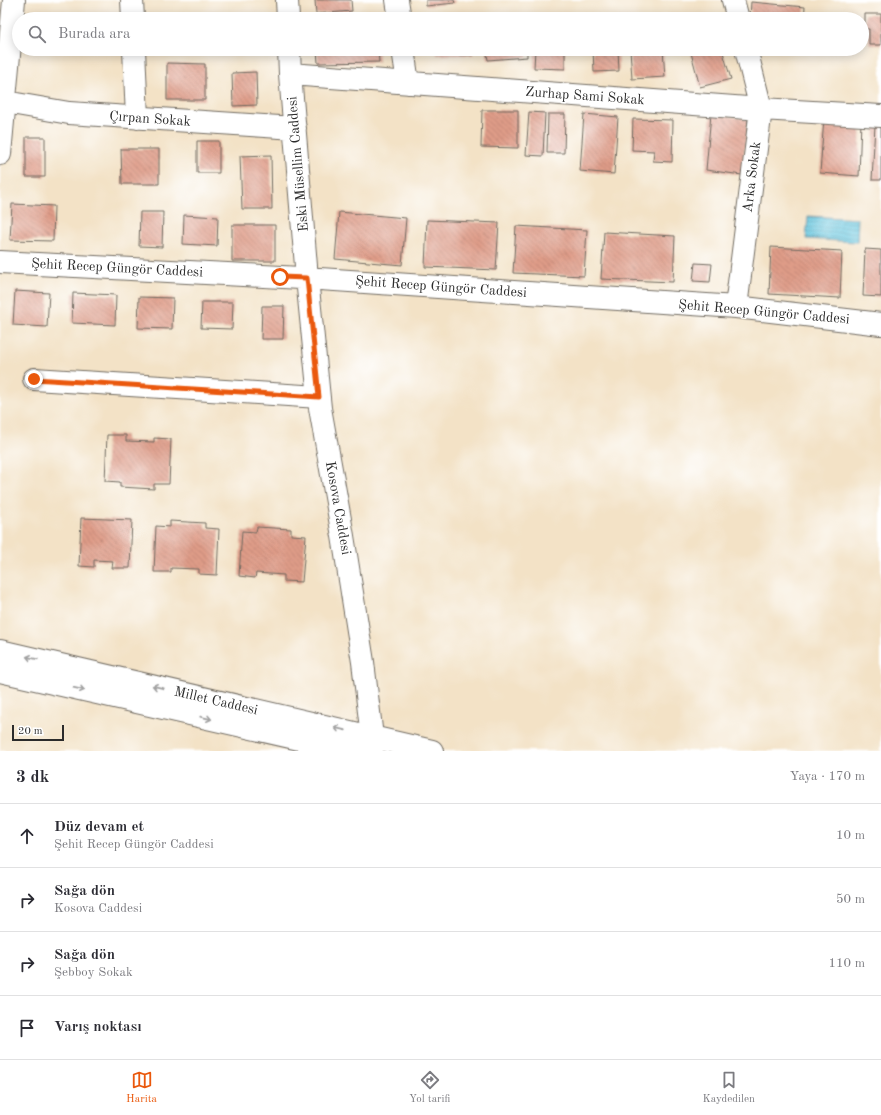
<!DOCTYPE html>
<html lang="tr">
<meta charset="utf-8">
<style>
body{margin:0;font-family:"Old Standard TT",serif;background:#f7f7f7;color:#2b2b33}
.scale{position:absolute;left:12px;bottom:10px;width:52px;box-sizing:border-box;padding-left:4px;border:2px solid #2b2b2b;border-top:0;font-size:11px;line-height:14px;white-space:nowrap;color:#2b2b2b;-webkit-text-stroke:3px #fff;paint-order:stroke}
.stop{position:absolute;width:12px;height:12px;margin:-9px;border:3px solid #ea580c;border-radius:50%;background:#fff}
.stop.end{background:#ea580c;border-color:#fff;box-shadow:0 1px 4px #0008}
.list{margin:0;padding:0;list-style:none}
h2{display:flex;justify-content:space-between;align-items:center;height:52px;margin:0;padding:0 16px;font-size:17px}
h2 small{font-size:13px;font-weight:400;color:#7c7c81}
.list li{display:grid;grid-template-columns:26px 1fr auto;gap:12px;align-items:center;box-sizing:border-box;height:64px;padding:0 16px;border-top:1px solid #e1e1e2}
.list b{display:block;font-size:15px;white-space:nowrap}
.list p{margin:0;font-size:13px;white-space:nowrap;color:#7c7c81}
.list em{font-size:13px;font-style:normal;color:#7c7c81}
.icon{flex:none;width:22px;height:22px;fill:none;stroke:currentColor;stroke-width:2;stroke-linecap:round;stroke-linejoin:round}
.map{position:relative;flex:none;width:881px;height:751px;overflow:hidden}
.search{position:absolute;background:#fff;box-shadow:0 2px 10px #0003;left:12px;right:12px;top:12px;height:44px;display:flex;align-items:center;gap:10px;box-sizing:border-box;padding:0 14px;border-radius:22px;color:#7c7c81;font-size:15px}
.sheet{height:308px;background:#fff}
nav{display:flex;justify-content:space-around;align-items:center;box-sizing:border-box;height:56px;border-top:1px solid #e1e1e2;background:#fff;font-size:11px;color:#7c7c81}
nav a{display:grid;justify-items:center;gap:2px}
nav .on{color:#ea580c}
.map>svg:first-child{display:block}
</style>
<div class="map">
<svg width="881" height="751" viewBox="0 0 881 751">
<defs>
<pattern id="water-rules" width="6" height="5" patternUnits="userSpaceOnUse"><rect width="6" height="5" fill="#61c4de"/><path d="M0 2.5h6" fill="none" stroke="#509fb4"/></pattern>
<pattern id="building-back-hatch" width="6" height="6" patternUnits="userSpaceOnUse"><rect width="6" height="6" fill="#df9c88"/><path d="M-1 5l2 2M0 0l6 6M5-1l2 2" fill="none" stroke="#b57f6f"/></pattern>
</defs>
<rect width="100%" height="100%" fill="#fff"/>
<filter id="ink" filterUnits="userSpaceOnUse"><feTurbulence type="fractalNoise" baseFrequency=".025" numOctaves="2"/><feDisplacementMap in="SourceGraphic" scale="8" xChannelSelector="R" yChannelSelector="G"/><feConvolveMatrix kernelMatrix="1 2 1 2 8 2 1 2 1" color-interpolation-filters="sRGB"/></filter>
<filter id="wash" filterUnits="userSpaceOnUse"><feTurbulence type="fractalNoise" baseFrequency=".012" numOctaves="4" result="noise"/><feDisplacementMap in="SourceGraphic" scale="16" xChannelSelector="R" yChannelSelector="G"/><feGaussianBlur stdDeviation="0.9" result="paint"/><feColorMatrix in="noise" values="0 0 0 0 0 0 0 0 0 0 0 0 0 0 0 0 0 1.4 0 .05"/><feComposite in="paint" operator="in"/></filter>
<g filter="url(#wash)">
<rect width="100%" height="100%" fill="#f3e2c6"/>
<!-- water -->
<path fill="url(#water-rules)" stroke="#467884" d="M808 216 858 219 857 242 806 239Z"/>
<g id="blocks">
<!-- building -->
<path fill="url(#building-back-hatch)" d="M315 0H351L352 11 316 14Z
M426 0H454L455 3 426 6Z
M751 2 805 7 804 19H750Z
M865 14H881V45H869V29H865Z
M434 15 471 16V19H434Z
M525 16V19H499V18Z
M317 49H378L379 62 318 63Z
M437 49H473V55H437Z
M486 49H527V57L488 60Z
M535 49H565V69L534 68Z
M593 49H618L619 71 594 72Z
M630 49H663L665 77 632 79Z
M690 49H722L731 79 700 87Z
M167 63 205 64V100H167Z
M256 72 257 105 233 106 232 73Z
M482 110H518V148L481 147Z
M529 112 545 113 543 156 526 155Z
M548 114H565L564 153H547Z
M584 114 618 117 614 174 580 171Z
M711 114 748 119 742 175 706 170Z
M824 118 861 121 859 176 820 173Z
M633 119 673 120 672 162 653 161 654 151 632 150Z
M875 125H881V180H872Z
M26 137H45V177H26Z
M197 141H219V173H197Z
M121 149H159V184H122Z
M271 155 272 209H242L240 156Z
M12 204 54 206 53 241 10 240Z
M140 212H163L162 247 139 246Z
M339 212 406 218 402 265 335 259Z
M184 215 218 217 217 246 183 244Z
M427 220 499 223 496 270 425 267Z
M232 225H275V261H232Z
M516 226 587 230 584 276 513 273Z
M604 232 675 236 673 282 601 279Z
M771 247 842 251 840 298 769 294Z
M865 249 881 250V297L863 296Z
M695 263 712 264 710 282 693 281Z
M15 291 49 293 47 327 13 325Z
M73 293 116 295 115 325 72 323Z
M139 297 173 298 172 329 138 328Z
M202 302H233L232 329 201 328Z
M262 306H284L283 339H261Z
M107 435H126V441L154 442V438L171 439 169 484H154V489L120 487V482L105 481Z
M81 518 132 520 130 568H112L113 561 94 560V567L79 566Z
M170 521 205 523V528L219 529 217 575 199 574V569L171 568V572H154L156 526 170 527Z
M257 527 291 529V535L306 536 302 582 284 581V575L256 573 255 578 239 576 242 531 256 532Z"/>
</g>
</g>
<g filter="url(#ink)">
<use href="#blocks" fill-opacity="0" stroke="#716b61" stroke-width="1"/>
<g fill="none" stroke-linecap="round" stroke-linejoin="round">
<defs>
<path id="minor" d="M132 0 133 19
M287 0 288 19
M397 0 400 19
M733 0 738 19
M134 49 137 118
M289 49 290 74 307 278 320 408 343 536 363 662 372 737V751
M403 49 408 83
M290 74 761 109 881 116
M5 102 69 113 295 128
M0 154 14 0
M0 262 320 279 736 307 881 324
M736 307 761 109 746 49
M34 379 319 397"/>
<path id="major" d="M0 651 432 751
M0 671 352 751"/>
</defs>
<!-- minor casing -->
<use href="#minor" stroke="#716b61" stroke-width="24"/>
<!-- major casing -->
<use href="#major" stroke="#716b61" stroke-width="24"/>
<!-- minor -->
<use href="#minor" stroke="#fff" stroke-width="22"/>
<!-- major -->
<use href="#major" stroke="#fff" stroke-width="22"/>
</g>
<!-- one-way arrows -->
<defs><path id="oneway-shaft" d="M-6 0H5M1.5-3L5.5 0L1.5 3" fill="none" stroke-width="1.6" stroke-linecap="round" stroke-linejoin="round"/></defs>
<g stroke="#a0a0a0">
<use href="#oneway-shaft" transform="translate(32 658) rotate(-167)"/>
<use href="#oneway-shaft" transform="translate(158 687) rotate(-167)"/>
<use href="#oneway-shaft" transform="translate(79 689) rotate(13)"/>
<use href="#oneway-shaft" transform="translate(206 718) rotate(13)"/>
<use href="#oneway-shaft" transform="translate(340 729) rotate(-167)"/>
</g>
</g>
<g fill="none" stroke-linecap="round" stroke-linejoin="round" filter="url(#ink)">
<!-- route -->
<path stroke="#ea580c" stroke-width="5" d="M34 379 319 397 307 278 280 277"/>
</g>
<g text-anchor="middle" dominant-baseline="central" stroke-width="3" stroke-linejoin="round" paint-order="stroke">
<!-- street labels -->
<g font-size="14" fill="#2b2b2b" stroke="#fff">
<text transform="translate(585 96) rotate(4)">Zurhap Sami Sokak</text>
<text transform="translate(150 119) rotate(4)">Çırpan Sokak</text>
<text transform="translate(298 164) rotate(-95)">Eski Müsellim Caddesi</text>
<text transform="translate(752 177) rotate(-83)">Arka Sokak</text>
<text transform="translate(117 268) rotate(3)">Şehit Recep Güngör Caddesi</text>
<text transform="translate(441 287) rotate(4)">Şehit Recep Güngör Caddesi</text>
<text transform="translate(764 312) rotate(5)">Şehit Recep Güngör Caddesi</text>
<text transform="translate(338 508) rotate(80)">Kosova Caddesi</text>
<text transform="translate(216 701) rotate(13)">Millet Caddesi</text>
</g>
</g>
</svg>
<div class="scale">20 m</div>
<div class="stop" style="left:280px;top:277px"></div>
<div class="stop end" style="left:34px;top:379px"></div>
<div class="search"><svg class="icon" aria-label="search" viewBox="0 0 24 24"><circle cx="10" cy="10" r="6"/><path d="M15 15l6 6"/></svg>Burada ara</div>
</div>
<section class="sheet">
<h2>3 dk<small>Yaya · 170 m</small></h2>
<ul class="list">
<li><svg class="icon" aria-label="ahead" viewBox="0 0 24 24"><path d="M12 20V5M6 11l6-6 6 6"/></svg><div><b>Düz devam et</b><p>Şehit Recep Güngör Caddesi</p></div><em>10 m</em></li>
<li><svg class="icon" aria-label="right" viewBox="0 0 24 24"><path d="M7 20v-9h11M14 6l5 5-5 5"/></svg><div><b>Sağa dön</b><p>Kosova Caddesi</p></div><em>50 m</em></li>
<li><svg class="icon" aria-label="right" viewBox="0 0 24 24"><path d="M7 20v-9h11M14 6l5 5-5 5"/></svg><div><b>Sağa dön</b><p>Şebboy Sokak</p></div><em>110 m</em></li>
<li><svg class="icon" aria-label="arrive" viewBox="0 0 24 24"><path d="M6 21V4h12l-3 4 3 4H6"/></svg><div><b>Varış noktası</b></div></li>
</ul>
</section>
<nav>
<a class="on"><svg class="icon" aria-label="map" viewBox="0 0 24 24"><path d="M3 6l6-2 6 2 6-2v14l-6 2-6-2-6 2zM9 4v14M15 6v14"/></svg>Harita</a>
<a><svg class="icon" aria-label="directions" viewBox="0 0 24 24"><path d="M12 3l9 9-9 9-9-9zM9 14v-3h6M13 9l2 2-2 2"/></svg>Yol tarifi</a>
<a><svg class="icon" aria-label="saved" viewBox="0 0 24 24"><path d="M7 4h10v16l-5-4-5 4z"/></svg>Kaydedilen</a>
</nav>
